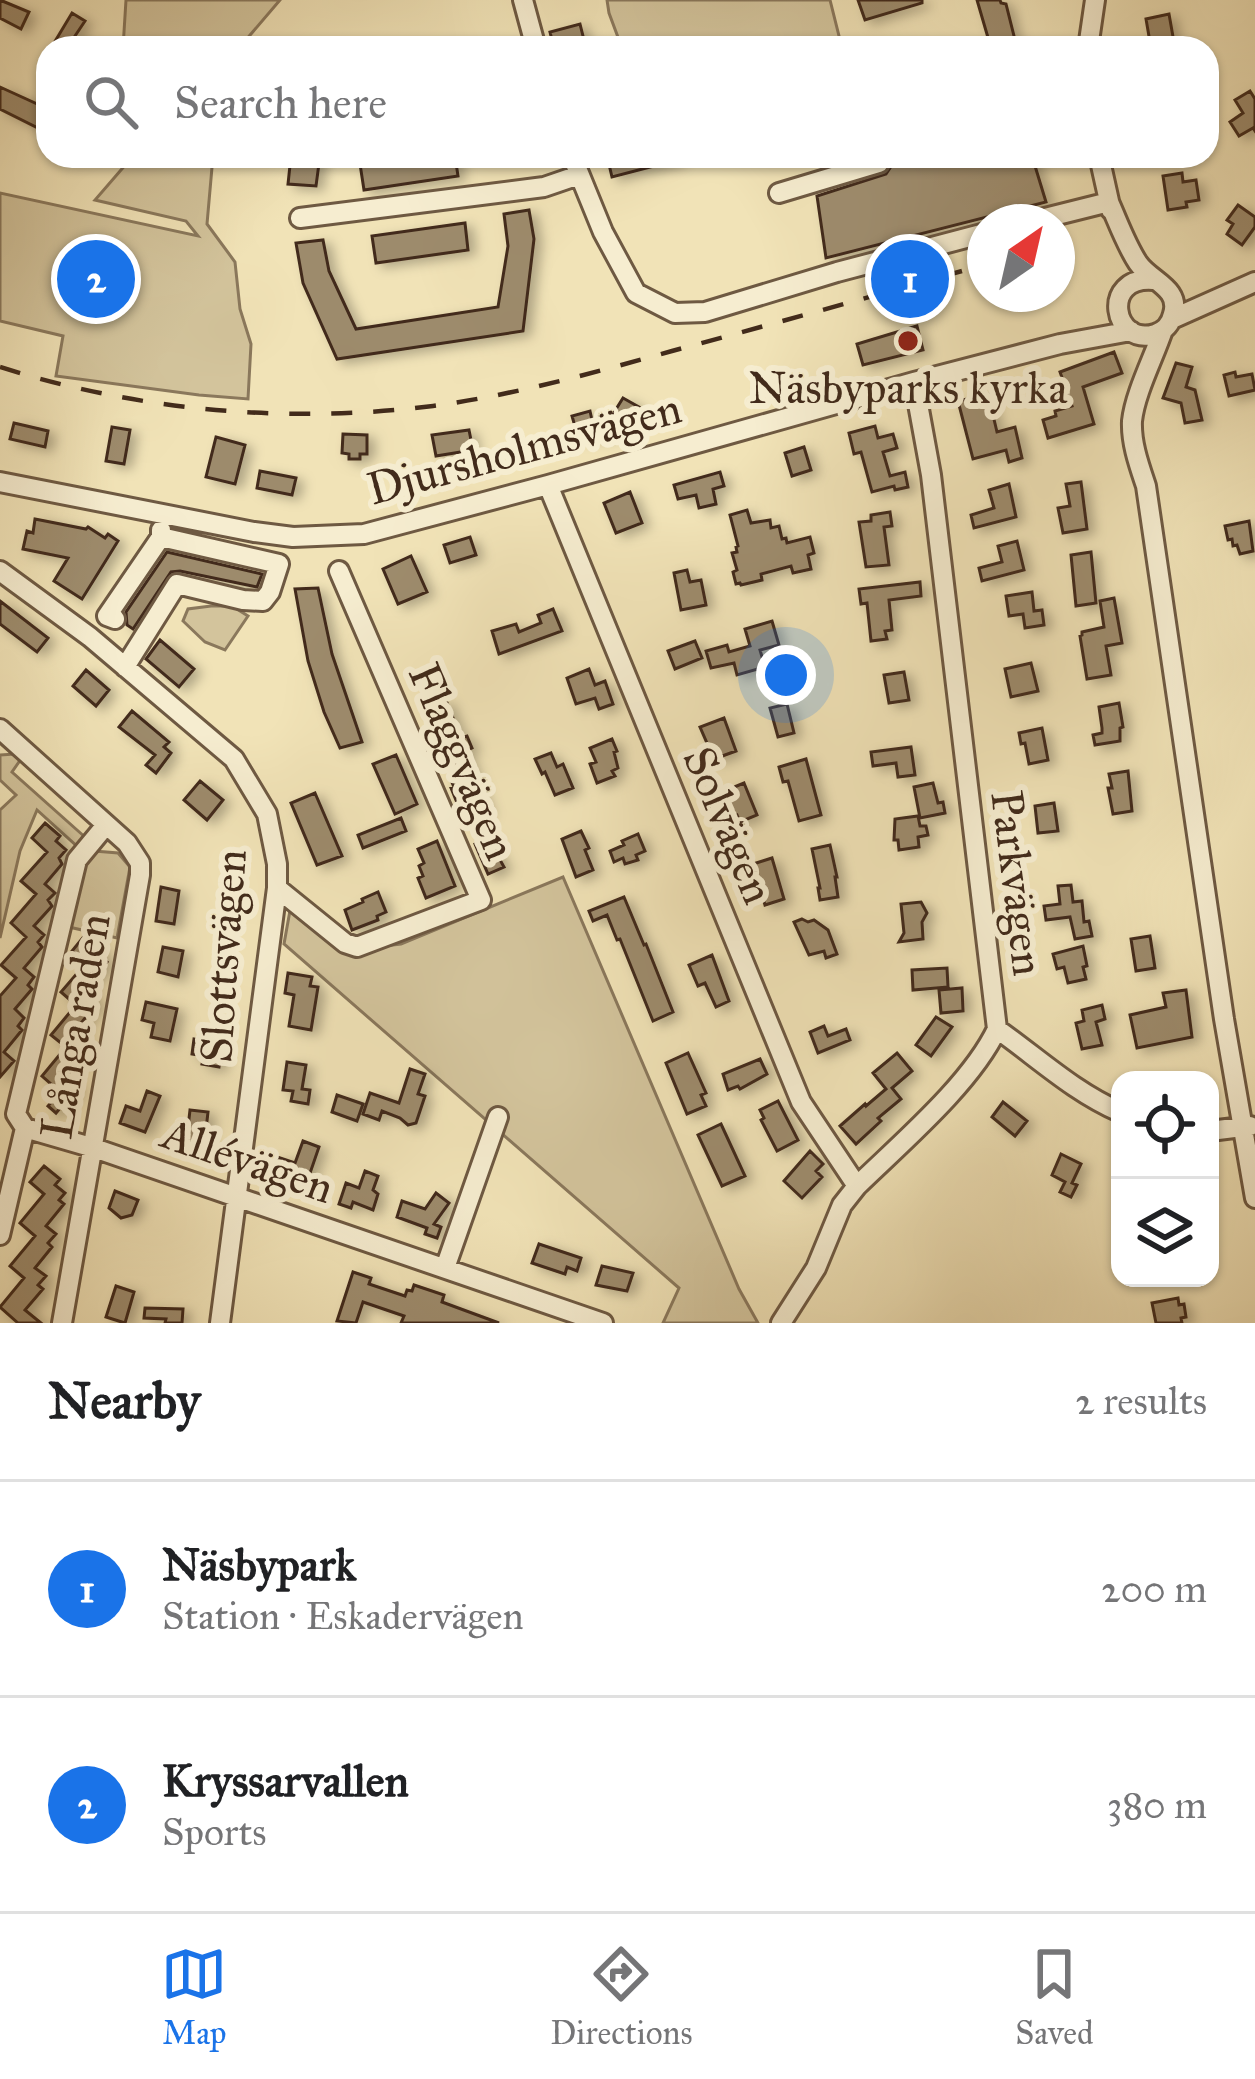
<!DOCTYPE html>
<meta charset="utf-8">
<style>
body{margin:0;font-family:"IM FELL Great Primer",serif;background:#f2f2f2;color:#202124}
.controls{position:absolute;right:36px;bottom:36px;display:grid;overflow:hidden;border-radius:24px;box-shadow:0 3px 9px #0004}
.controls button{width:108px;height:108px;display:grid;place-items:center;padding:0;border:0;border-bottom:3px solid #e0e0e0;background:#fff;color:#202124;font:60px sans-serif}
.compass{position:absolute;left:967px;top:204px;width:108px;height:108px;border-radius:50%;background:#fff;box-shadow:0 3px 9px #0004;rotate:34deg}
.you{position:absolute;left:786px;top:675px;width:42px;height:42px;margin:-30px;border:9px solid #fff;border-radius:50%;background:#1a73e8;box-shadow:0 0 0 18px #1a73e833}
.badge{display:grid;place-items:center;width:78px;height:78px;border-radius:50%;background:#1a73e8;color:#fff;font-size:39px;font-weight:700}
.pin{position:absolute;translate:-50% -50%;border:6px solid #fff;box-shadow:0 3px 12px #0006}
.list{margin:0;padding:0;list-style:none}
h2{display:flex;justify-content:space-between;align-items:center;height:156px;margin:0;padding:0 48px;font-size:51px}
h2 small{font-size:39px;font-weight:400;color:#757577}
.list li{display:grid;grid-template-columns:78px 1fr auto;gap:36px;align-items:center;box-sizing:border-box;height:216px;padding:0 48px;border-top:3px solid #e0e0e0}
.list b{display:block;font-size:45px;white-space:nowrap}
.list p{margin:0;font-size:39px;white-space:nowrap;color:#757577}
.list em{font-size:39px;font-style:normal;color:#757577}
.icon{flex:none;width:66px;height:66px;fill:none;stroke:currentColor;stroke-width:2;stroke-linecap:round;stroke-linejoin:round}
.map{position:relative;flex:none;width:1255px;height:1323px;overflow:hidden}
.search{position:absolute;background:#fff;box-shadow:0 3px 9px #0004;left:36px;right:36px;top:36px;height:132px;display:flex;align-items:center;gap:30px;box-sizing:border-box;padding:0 42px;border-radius:36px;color:#757577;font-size:45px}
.sheet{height:588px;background:#fff}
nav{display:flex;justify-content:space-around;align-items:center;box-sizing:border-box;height:168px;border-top:3px solid #e0e0e0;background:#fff;font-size:33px;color:#757577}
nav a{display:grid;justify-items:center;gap:6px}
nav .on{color:#1a73e8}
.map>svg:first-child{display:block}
</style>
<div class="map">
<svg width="1255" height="1323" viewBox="0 0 1255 1323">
<defs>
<filter id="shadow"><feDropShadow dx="7" dy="4" stdDeviation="6" flood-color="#0004"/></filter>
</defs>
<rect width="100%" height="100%" fill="#f1e3b7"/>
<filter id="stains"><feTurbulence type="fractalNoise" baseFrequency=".00167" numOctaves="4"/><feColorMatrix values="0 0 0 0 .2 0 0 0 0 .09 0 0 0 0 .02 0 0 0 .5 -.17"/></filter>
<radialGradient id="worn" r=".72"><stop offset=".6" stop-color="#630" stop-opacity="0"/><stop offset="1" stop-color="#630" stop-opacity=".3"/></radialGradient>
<!-- green -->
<path fill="#d3c49c" stroke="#8a785c" stroke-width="3" d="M126 0H280L239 48H123Z
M607 0H830L842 48H622L609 13Z
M120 156H213L207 224 235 262 240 309 251 344 248 399 199 395 56 376 63 336 0 321V193L198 236 186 221 95 200 127 163Z
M211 606H232L248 616 225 650 205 642 183 621 188 609Z
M15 754 21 759 12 772 86 838 78 847 37 810 20 851 0 938V810L16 795 0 780V755Z
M94 851 118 853 130 867 117 938 69 927 84 863Z
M563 877 739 1289 758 1323H663L679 1288 284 944 291 905 351 950 401 944Z"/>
<!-- building -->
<path fill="#9d8b6c" stroke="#422b1b" stroke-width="3" filter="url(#shadow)" d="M0 0 29 12 21 29 0 18Z
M858 0H922V3L865 20Z
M977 0H1000L1001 3 1006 4 1017 48H991Z
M72 13 85 21 75 36 94 48H51Z
M1169 14 1175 48H1151L1146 19Z
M580 24 586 48H554L550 32Z
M0 87 48 109V133L0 109Z
M1250 91 1255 99V131L1253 128 1239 136 1230 122 1243 113 1235 100Z
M291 156H320L316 186 288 184Z
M412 156H455L458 176 364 190 360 164Z
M607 156H677V160L612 177Z
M890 156H1032L1046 202 826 258 817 196 886 174 892 165Z
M1182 173 1183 182 1196 180 1199 200 1186 202 1187 207 1168 210 1163 176Z
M1238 205 1255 217V227L1242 245 1227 234 1233 224 1227 220Z
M529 210 534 239 523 331 337 359 303 283 296 243 323 240 329 271 356 329 498 307 508 246 504 214Z
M465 223 468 250 376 263 372 236Z
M917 326 923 350 863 365 857 344Z
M1114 352 1122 373 1083 387 1094 424 1048 438 1043 420 1056 416 1055 411 1072 406 1060 372Z
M1176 363 1192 367 1186 387 1195 390 1202 420 1185 423 1181 403 1163 398Z
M1235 372 1236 377 1252 374 1255 390 1229 396 1224 375Z
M988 394 997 432 1015 427 1022 458 1009 462 1006 450 973 459 958 401Z
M623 398 639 407 630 422 619 431 594 437 593 433 578 437 572 416 590 411 592 420 613 414Z
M14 423 48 431 45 447 10 439Z
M875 426 878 438 893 434 897 448 883 452 890 476 905 472 908 487 895 490 894 486 872 492 861 452 854 454 849 433Z
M112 427 130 430 124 464 106 461Z
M469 430 473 450 436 456 432 435Z
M343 434 367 435V454H360V459H349V454L342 453Z
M216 437 245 445 235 484 206 477Z
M804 447 811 470 792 476 785 453Z
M260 471 296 478 292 495 257 488Z
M720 472 724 486 713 489 716 504 699 508 696 495 678 499 674 485Z
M1081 482 1087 529 1063 533 1058 508 1070 506 1066 484Z
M1009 484 1016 517 974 528 971 515 994 508 989 490Z
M630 492 642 523 616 533 604 503Z
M747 510 751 523 770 520 771 528 779 526 782 539 786 538 787 543 810 537 814 553 808 555 811 569 793 573 791 566 761 574 762 580 741 585 740 583 736 584 733 572 737 570 732 553 737 552 736 547 738 546 730 515Z
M890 512 892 526 884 527 889 565 866 567 859 522 871 521V515Z
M35 519 86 529 88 527 105 538 108 534 118 541 82 599 54 581 68 558 23 549 27 531 33 533Z
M1249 521 1253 551 1240 554 1237 545 1233 546 1232 539 1228 540 1225 526Z
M470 537 476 555 450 563 444 545Z
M1017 541 1024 570 982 581 979 568 1002 562 998 546Z
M167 552 262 574 257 587 180 571 171 572 133 629 127 625 126 612Z
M1091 552 1096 603 1076 606 1071 555Z
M411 556 427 592 398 604 383 569Z
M687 570 690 582 701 580 706 605 681 610 674 573Z
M920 582 921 596 889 600 892 630 885 631 887 639 871 641 867 603 861 604 859 589Z
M318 588 332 654 362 742 340 748 324 712 308 661 295 589Z
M1032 592 1034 611 1042 610 1044 625 1025 628 1023 614 1009 616 1006 596Z
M1114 598 1122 643 1106 646 1111 675 1087 679 1080 636 1082 635V632L1104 627 1100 601Z
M0 601 48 638 37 652 0 624Z
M553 609 562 631 499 654 492 631 516 624 519 632 541 623 538 615Z
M772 621 779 645 760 650 765 667 737 675 734 663 711 668 706 651 727 645 729 652 750 646 745 629Z
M160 640 194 669 179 687 146 659Z
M695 641 702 658 675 669 668 651Z
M1031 663 1038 691 1011 697 1005 669Z
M589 669 595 685 605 681 613 704 599 709 595 698 576 704 567 678Z
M86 670 109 690 96 706 73 686Z
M904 672 909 700 889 703 884 675Z
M446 700 461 738 467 736 472 748 465 751 487 811 469 819 464 808 460 810 451 788 454 787 449 776 457 772 447 746 439 749 431 728 435 726 427 708Z
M1119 703 1123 727 1120 728V741L1095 745 1093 735 1102 733V728L1099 707Z
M787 704 794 733 778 737 770 708Z
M132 711 169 742 164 747 171 753 156 773 146 765 155 755 119 727Z
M724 718 736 751 714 759 700 727Z
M1042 728 1048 760 1029 764 1025 743 1021 744 1019 733Z
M612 739 617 751 614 752 618 768 612 771 615 776 597 783 590 764 596 762 590 748Z
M911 747 915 775 898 777 896 763 873 766 871 752Z
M551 753 557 767 563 764 573 788 555 795 545 772 542 774 535 759Z
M396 755 417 804 395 814 373 764Z
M806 759 821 815 799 821 788 781 783 782 779 767Z
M1128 771 1132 811 1113 814 1108 788H1112L1109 774Z
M200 781 223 800 207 820 184 800Z
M744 783 757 815 740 822 737 815 717 824 709 806 729 797 727 790Z
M933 783 938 803 943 802 945 813 920 818 914 787Z
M315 793 342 856 317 865 291 803Z
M1054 803 1058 831 1038 833 1035 806Z
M918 816 920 826H926L928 835 918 837 919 847 899 850 898 840H894L895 819Z
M401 818 406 831 363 848 358 835Z
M45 823 60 836 56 841 66 850 59 858 62 864 45 884 55 893 48 900 52 906 34 926 44 935 38 942 42 947 24 968 34 977 28 985 32 989 15 1009 24 1018 18 1026 22 1030 4 1052 14 1061 0 1077V996L16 978 1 965 26 937 11 923 36 894 21 881 47 852 32 838Z
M581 831 589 848 585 850 593 870 576 877 562 839Z
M638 834 645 851 636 855 638 860 625 864 623 858 614 862 610 851 624 845 622 841Z
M488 838 504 867 488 874 475 844Z
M437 841 455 886 426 898 418 878 423 876 419 866 424 863 418 849Z
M830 845 837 877H835L838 897 820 900 818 888H820L812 849Z
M772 858 784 899 765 905 753 864Z
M1071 885 1073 902 1082 901 1084 922 1089 921 1092 936 1075 939 1070 917 1046 920 1044 906 1060 904 1058 886Z
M161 887 179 891 174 924 156 921Z
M378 892 386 912 377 916 378 920 352 930 345 910 363 902 362 899Z
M624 897 644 945 646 944 673 1012 653 1021 620 939 617 940 607 915 593 921 589 911Z
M921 902 927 913 922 922 923 939 899 942 904 933 901 904Z
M802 919 808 922 814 920 828 930 837 954 826 958 824 951 809 955 794 922Z
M85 935 101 948 97 954 107 962 88 985 92 989 87 995 97 1003 78 1027 82 1030 76 1038 86 1047 67 1070 72 1073 67 1079 77 1088 56 1113 48 1106 60 1092 42 1076 66 1047 51 1035 76 1005 61 992 86 963 72 951Z
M1150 936 1155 968 1136 971 1131 939Z
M1083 946 1087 966 1083 967 1086 979 1068 983 1064 967 1057 969 1053 954Z
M163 947 183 951 178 977 158 972Z
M712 955 729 1001 716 1007 705 983 698 986 689 965Z
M947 968 948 987 913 990 912 970Z
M288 973 312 977 310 986 318 987 311 1030 289 1026 294 995 285 993Z
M962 988 963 1011 941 1013 939 990Z
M1186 990 1192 1037 1137 1048 1130 1015 1166 1007 1163 993Z
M146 1002 177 1009 170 1041 151 1037 154 1023 142 1020Z
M1102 1005 1105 1019 1096 1022 1102 1045 1082 1049 1076 1023 1084 1021 1082 1010Z
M936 1017 952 1027 931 1056 916 1045Z
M824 1026 828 1036 846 1029 850 1040 818 1053 810 1032Z
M194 1039 222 1043 219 1067 202 1064 204 1056 192 1054Z
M688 1053 706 1093 701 1095 706 1106 687 1114 666 1063Z
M897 1053 912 1071 892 1088 901 1099 878 1118 881 1121 856 1144 840 1126 865 1104 866 1106 886 1089 873 1073Z
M760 1059 767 1074 740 1089 738 1086 728 1090 723 1074Z
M287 1062 306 1065 302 1089 310 1090 308 1104 291 1101 293 1091 283 1090Z
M410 1069 425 1074 418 1094 425 1096 416 1123 408 1125 400 1118 382 1111 379 1120 363 1114 370 1093 399 1103Z
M147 1091 160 1096 145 1132 120 1123 126 1106 140 1111Z
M337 1095 363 1104 357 1121 332 1112Z
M778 1101 798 1140 777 1151 761 1120 764 1118 760 1110Z
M1003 1102 1027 1121 1015 1136 992 1117Z
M190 1110 208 1112 204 1147 186 1145Z
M721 1124 745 1176 722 1186 698 1135Z
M303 1141 319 1147 307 1182 294 1178 293 1182 271 1174 277 1157 295 1163Z
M810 1151 823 1164 816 1171 822 1177 802 1198 784 1181Z
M1061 1154 1081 1164 1072 1183 1077 1185 1071 1197 1060 1192 1065 1182 1052 1175Z
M44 1166 60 1179 55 1185 65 1193 59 1200 64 1204 46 1226 56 1234 48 1243 52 1247 35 1268 46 1276 38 1285 43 1289 25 1310 41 1323H18L0 1307 24 1278 10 1266 35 1236 20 1223 44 1194 30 1182Z
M365 1171 378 1176 373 1190 378 1194 373 1210 353 1202 351 1208 339 1204 346 1183 359 1188Z
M115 1191 138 1200 132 1215 121 1218 109 1208Z
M436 1193 449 1203 434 1224 441 1227 437 1238 425 1234 427 1228 397 1217 402 1201 425 1209Z
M539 1244 581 1258 577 1271 567 1267 565 1274 532 1263Z
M602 1266 633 1273 627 1291 596 1285Z
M353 1272 371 1278 369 1284 405 1296 407 1290 412 1291 414 1285 444 1295 442 1302 499 1323H401L404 1316 363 1302 356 1323 337 1321Z
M116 1286 134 1292 125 1323 106 1317Z
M1178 1298 1179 1305 1184 1304 1186 1317 1181 1318 1182 1323H1156L1152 1303Z
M145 1308 183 1309 182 1323H165L166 1319 144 1318Z"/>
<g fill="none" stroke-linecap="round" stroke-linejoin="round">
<defs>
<path id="minor" d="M523 0 536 48
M1088 48 1095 0
M572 156 603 232 636 293 675 313 705 312 837 272 985 233
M1099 156 1111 210
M779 193 879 163
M1109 202C1118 222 1126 245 1138 263 1150 281 1181 288 1173 314 1171 323 1165 331 1155 334 1113 347 1100 276 1153 280
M300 218 544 187 579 175
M1029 222 1109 202
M1172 319 1255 282
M1163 330C1154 357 1135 393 1132 421 1131 443 1139 465 1146 486L1224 1019 1255 1198
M0 482 254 532 293 537 364 534 548 485 914 382 1060 344 1131 331
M548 485 801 1102 857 1186
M0 571 90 637 234 759 267 814 277 864V888L220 1323
M115 619 107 616 161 537V530
M125 667 177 584 243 600 263 601 270 592 279 564 161 537
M0 729 127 843 140 863V875L62 1323
M277 888 345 943 357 947 481 900 339 571
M997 1029C1038 1058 1074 1092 1120 1112
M25 1128 94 1148 603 1323
M1210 1131 1250 1126
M0 1235 25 1128 16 1114 77 860 106 825
M445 1268 498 1117
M781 1323 816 1268 842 1205 857 1186C901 1143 971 1084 997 1029L931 475 914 382"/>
</defs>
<!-- minor casing -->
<use href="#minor" stroke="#6e5942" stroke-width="24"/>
<!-- minor -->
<use href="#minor" stroke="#f6edd0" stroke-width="18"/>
<!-- rail -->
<path stroke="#422b1b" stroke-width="4.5" stroke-dasharray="21 21" stroke-linecap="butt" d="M0 367C139 411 288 424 433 406 514 395 593 373 672 351 769 325 866 298 962 271"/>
</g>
<!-- markers -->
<circle fill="#8f2418" stroke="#f6edd0" stroke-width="4.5" cx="908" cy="341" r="12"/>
<g text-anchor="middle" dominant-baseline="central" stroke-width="12" stroke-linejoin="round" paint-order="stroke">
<!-- poi labels -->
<g font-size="45" fill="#422b1b" stroke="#f6edd0">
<text x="908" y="387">Näsbyparks kyrka</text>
</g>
<!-- street labels -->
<g font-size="45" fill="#422b1b" stroke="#f6edd0">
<text transform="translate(524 448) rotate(-15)">Djursholmsvägen</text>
<text transform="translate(463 761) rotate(67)">Flaggvägen</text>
<text transform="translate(729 825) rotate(67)">Solvägen</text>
<text transform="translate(1018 883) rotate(83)">Parkvägen</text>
<text transform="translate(223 956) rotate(-86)">Slottsvägen</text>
<text transform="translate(75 1026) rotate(-80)">Långa raden</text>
<text transform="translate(248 1160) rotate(19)">Allévägen</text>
</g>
</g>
<rect width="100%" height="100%" filter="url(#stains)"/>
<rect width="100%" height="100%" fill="url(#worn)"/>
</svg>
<div class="controls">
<button><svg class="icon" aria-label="locate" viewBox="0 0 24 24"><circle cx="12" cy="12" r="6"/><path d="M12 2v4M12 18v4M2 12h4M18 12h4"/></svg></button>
<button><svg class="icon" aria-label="layers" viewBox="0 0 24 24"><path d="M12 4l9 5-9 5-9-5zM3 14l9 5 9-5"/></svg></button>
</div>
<svg class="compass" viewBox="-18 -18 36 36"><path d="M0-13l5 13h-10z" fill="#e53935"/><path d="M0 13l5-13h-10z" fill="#757577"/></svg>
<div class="you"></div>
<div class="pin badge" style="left:910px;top:279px">1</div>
<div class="pin badge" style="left:96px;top:279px">2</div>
<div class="search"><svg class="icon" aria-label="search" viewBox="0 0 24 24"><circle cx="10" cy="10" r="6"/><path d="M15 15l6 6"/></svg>Search here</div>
</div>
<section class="sheet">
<h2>Nearby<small>2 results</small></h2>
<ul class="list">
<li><span class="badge">1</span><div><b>Näsbypark</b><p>Station · Eskadervägen</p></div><em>200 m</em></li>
<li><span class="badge">2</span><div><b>Kryssarvallen</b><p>Sports</p></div><em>380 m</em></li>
</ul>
</section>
<nav>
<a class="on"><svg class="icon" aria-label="map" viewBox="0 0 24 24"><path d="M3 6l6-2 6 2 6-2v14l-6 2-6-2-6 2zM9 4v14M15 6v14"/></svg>Map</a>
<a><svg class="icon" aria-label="directions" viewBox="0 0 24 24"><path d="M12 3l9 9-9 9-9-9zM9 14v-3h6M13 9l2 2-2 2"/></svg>Directions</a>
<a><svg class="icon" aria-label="saved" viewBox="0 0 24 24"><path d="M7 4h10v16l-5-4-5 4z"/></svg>Saved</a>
</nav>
